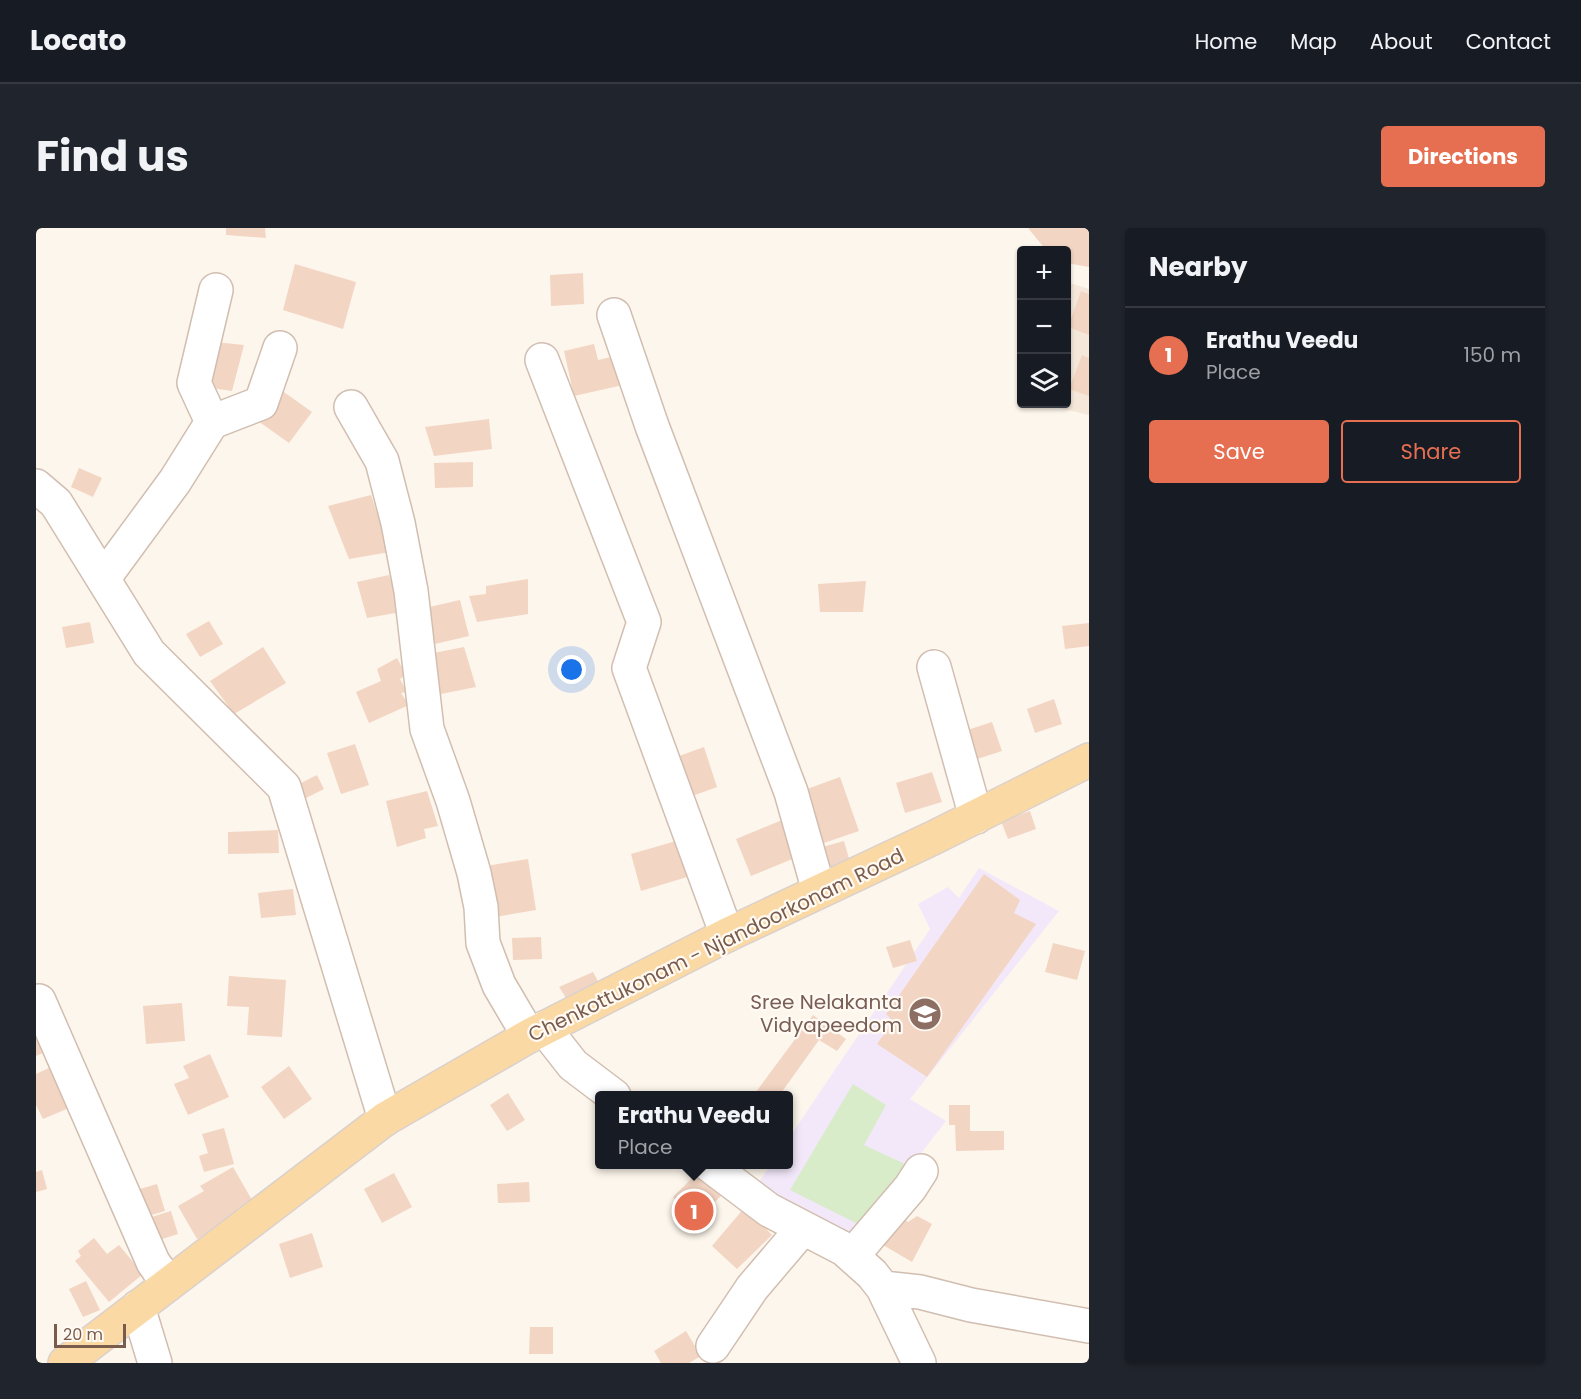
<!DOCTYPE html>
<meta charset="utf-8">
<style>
body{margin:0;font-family:Poppins,sans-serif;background:#20242c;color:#f1f3f6}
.controls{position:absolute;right:18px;top:18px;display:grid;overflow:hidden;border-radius:6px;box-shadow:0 2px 4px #0004}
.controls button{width:54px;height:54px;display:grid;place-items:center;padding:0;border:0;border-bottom:2px solid #363941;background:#171b24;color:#f1f3f6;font:30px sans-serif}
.scale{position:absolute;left:18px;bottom:15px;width:72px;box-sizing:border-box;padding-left:6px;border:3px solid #7a5c4d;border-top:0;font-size:16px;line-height:21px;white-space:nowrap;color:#7a5c4d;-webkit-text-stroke:4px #fffaf3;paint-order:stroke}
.you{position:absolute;left:536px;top:442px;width:21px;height:21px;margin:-15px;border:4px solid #fff;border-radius:50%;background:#1a73e8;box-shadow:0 0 0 9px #1a73e833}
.badge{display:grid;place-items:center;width:39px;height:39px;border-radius:50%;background:#e76f51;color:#fff;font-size:20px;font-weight:700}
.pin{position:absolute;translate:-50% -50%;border:3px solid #fff;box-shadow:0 2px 6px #0006}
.popup{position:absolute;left:559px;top:863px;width:198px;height:78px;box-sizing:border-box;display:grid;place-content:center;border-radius:6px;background:#171b24;filter:drop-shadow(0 2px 4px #0005);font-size:20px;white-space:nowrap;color:#9ea1a6}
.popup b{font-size:22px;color:#f1f3f6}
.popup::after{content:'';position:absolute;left:50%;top:100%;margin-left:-12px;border:12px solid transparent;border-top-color:#171b24}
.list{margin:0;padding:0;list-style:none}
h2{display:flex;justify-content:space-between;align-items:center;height:78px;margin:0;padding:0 24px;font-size:26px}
h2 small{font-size:20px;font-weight:400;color:#9ea1a6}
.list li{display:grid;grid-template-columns:39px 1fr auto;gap:18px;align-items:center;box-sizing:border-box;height:96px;padding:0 24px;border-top:2px solid #363941}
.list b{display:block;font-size:22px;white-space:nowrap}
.list p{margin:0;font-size:20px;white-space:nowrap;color:#9ea1a6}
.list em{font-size:20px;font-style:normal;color:#9ea1a6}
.actions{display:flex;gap:12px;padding:18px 24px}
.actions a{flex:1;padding:14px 0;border:2px solid #e76f51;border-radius:6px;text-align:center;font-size:21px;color:#e76f51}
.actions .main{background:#e76f51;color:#fff}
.icon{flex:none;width:33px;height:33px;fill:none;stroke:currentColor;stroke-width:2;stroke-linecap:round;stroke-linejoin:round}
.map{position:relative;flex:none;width:1053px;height:1135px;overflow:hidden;border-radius:6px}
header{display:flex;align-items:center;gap:36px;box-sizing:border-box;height:84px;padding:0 30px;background:#171b24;border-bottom:2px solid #363941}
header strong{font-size:28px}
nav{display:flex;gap:33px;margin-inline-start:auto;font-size:21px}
.intro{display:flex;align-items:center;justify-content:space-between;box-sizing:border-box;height:144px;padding:0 36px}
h1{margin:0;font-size:42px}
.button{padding:15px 27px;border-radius:6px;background:#e76f51;color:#fff;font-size:21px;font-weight:700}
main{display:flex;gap:36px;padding:0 36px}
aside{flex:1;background:#171b24;border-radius:6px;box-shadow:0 2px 4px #0004}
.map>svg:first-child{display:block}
</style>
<header>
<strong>Locato</strong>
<nav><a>Home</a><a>Map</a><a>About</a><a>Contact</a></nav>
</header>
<div class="intro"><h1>Find us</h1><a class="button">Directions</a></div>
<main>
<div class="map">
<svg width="1053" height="1135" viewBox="0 0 1053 1135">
<rect width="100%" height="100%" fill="#fdf6ec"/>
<!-- residential -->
<path fill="#f5e8da" d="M1031 54 1053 61V187L1006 176H1030Z"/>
<!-- education -->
<path fill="#f3e8fa" d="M943 640 1023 683 874 871 910 893 814 1017 719 959 735 937 752 936 753 910 894 701 882 676 912 659 923 670Z"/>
<!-- park -->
<path fill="#d8ecc9" d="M817 856 850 877 828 917 871 937 826 998 754 962Z"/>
<!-- building -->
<path fill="#f3d5c3" d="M190 0H229L230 10 190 7Z
M992 0H1053V39L1030 35V22H1010Z
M259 36 320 54 307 101 247 82Z
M547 45 548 76 515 78 514 47Z
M1045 63 1053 66V107L1032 99Z
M179 114 208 117 196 163 168 159Z
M558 116 562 132 580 128 587 157 538 168 528 123Z
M1046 127 1053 130V168L1033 161Z
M245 162 276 184 253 215 222 193Z
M453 191 456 221 398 228 389 199Z
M437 234V259L399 260 398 235Z
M43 240 66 250 57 269 35 259Z
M335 267 354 324 313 331 292 278Z
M353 347 365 384 331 390 321 354Z
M492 351V386L441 394 433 368 450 366V358Z
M830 353 827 384H784L782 356Z
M424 372 433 408 399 416 389 380Z
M173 393 187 416 164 429 150 406Z
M54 394 58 415 30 420 26 399Z
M1053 395V418L1029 421 1026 398Z
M227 419 250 455 198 486 174 453Z
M428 419 440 459 395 468 388 427Z
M361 430 370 447 364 451 371 464 365 465 373 477 333 495 320 464 345 453 341 441Z
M1018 471 1026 496 999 505 991 481Z
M956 494 966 523 932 534 922 505Z
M319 516 333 557 305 566 291 525Z
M668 519 681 559 648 571 635 531Z
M896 544 906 574 869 585 860 555Z
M281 547 288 561 264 573 257 559Z
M804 549 823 603 782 617 763 564Z
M391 563 402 598 388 601 390 610 361 619 350 573Z
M994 583 1000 601 972 611 965 593Z
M751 590 766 627 715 648 700 611Z
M242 602 243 625 192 626V604Z
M640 613 651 649 605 663 595 626Z
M808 613 814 634 789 641 783 620Z
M492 631 500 682 459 689 450 638Z
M948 646 984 672 978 685 1000 696 891 849 841 816 857 793 850 786Z
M257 661 260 687 225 690 222 665Z
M505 709 506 731 477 732 476 710Z
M874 712 881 733 857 740 850 719Z
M1017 715 1049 723 1041 752 1009 744Z
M557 744 564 757 532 773 523 759Z
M193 748 250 752 246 809 211 807 213 779 191 778Z
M146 775 149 813 110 816 107 778Z
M777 787 810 811 801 823 783 812 743 868H717Z
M0 809 9 824 0 828Z
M174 826 193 869 152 887 138 856 153 850 147 838Z
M253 838 276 871 248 891 225 859Z
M15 839 33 880 7 891 0 877V846Z
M472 865 489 892 471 903 454 877Z
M913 877H934V903H968V922L920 923 919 897H913Z
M188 900 198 936 168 944 163 928 172 925 166 906Z
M197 939 220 979 161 1011 142 978 168 963 164 958Z
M6 942 11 961 0 964V944Z
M358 945 376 979 346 995 328 961Z
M660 946 686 967 656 996 637 969Z
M493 954 494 974 462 975 461 956Z
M121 956 129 983 105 990 97 963Z
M709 979 736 1007 701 1041 676 1018Z
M135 983 142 1006 114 1015 106 992Z
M865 988 872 994 881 988 896 996 876 1034 842 1014Z
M276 1005 287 1039 254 1050 243 1016Z
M58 1010 71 1026 83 1017 107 1046 73 1074 39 1033 45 1028 42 1023Z
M50 1053 64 1082 47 1089 33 1061Z
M494 1099H517V1126H493Z
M650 1103 665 1128 653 1135H625L618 1123Z"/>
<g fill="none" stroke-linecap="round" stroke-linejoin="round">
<defs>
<path id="minor" d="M578 87 616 198 755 564 783 663
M506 132 608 394 593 440 691 707
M315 179 346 233 362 295 375 363 391 501 417 573 438 645 445 679 447 715 463 757 493 808
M176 194 225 175 244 120
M0 258 20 275 113 425 248 559 349 891
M67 351 139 253 176 194 158 155 180 62
M898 439 940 589
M3 773 117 1034 132 1056
M508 800 537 837 578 868
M672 936 733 982 808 1021 836 1046 847 1060 883 1135
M816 1028 874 960 885 943
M847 1060 884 1064 935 1077 1053 1098
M102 1079 119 1135
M677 1118 716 1060 767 1000"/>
<path id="major" d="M29 1135 349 891 493 808 691 707 897 610 1053 532"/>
</defs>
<!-- minor casing -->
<use href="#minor" stroke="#d1beb0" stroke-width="36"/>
<!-- major casing -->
<use href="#major" stroke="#dad1cd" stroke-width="36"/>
<!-- minor -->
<use href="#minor" stroke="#fff" stroke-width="33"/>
<!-- major -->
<use href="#major" stroke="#fbd9a5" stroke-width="33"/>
</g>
<!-- icons -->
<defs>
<symbol id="school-disc" viewBox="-11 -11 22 22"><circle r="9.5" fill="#8d6e63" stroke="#fffaf3"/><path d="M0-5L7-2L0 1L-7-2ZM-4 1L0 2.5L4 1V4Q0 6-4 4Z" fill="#fff"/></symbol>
</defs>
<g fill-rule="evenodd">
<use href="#school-disc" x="870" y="767" width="38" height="38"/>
</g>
<g text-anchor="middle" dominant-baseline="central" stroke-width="4.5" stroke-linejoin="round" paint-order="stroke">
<!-- street labels -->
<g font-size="20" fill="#7a5c4d" stroke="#fffaf3">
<text transform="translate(680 717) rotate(-26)">Chenkottukonam - Njandoorkonam Road</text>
</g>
<!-- education labels -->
<g font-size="20" fill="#785e54" stroke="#fffaf3" text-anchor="end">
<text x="866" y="774">Sree Nelakanta<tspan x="866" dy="23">Vidyapeedom</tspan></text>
</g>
</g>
</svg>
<div class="controls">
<button>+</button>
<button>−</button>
<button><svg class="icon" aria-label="layers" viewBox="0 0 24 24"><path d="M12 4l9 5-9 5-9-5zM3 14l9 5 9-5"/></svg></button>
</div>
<div class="scale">20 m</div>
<div class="you"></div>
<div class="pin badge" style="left:658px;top:983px">1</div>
<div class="popup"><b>Erathu Veedu</b>Place</div>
</div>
<aside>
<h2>Nearby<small></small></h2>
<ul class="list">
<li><span class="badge">1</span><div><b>Erathu Veedu</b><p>Place</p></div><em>150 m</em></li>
</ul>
<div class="actions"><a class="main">Save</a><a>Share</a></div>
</aside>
</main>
